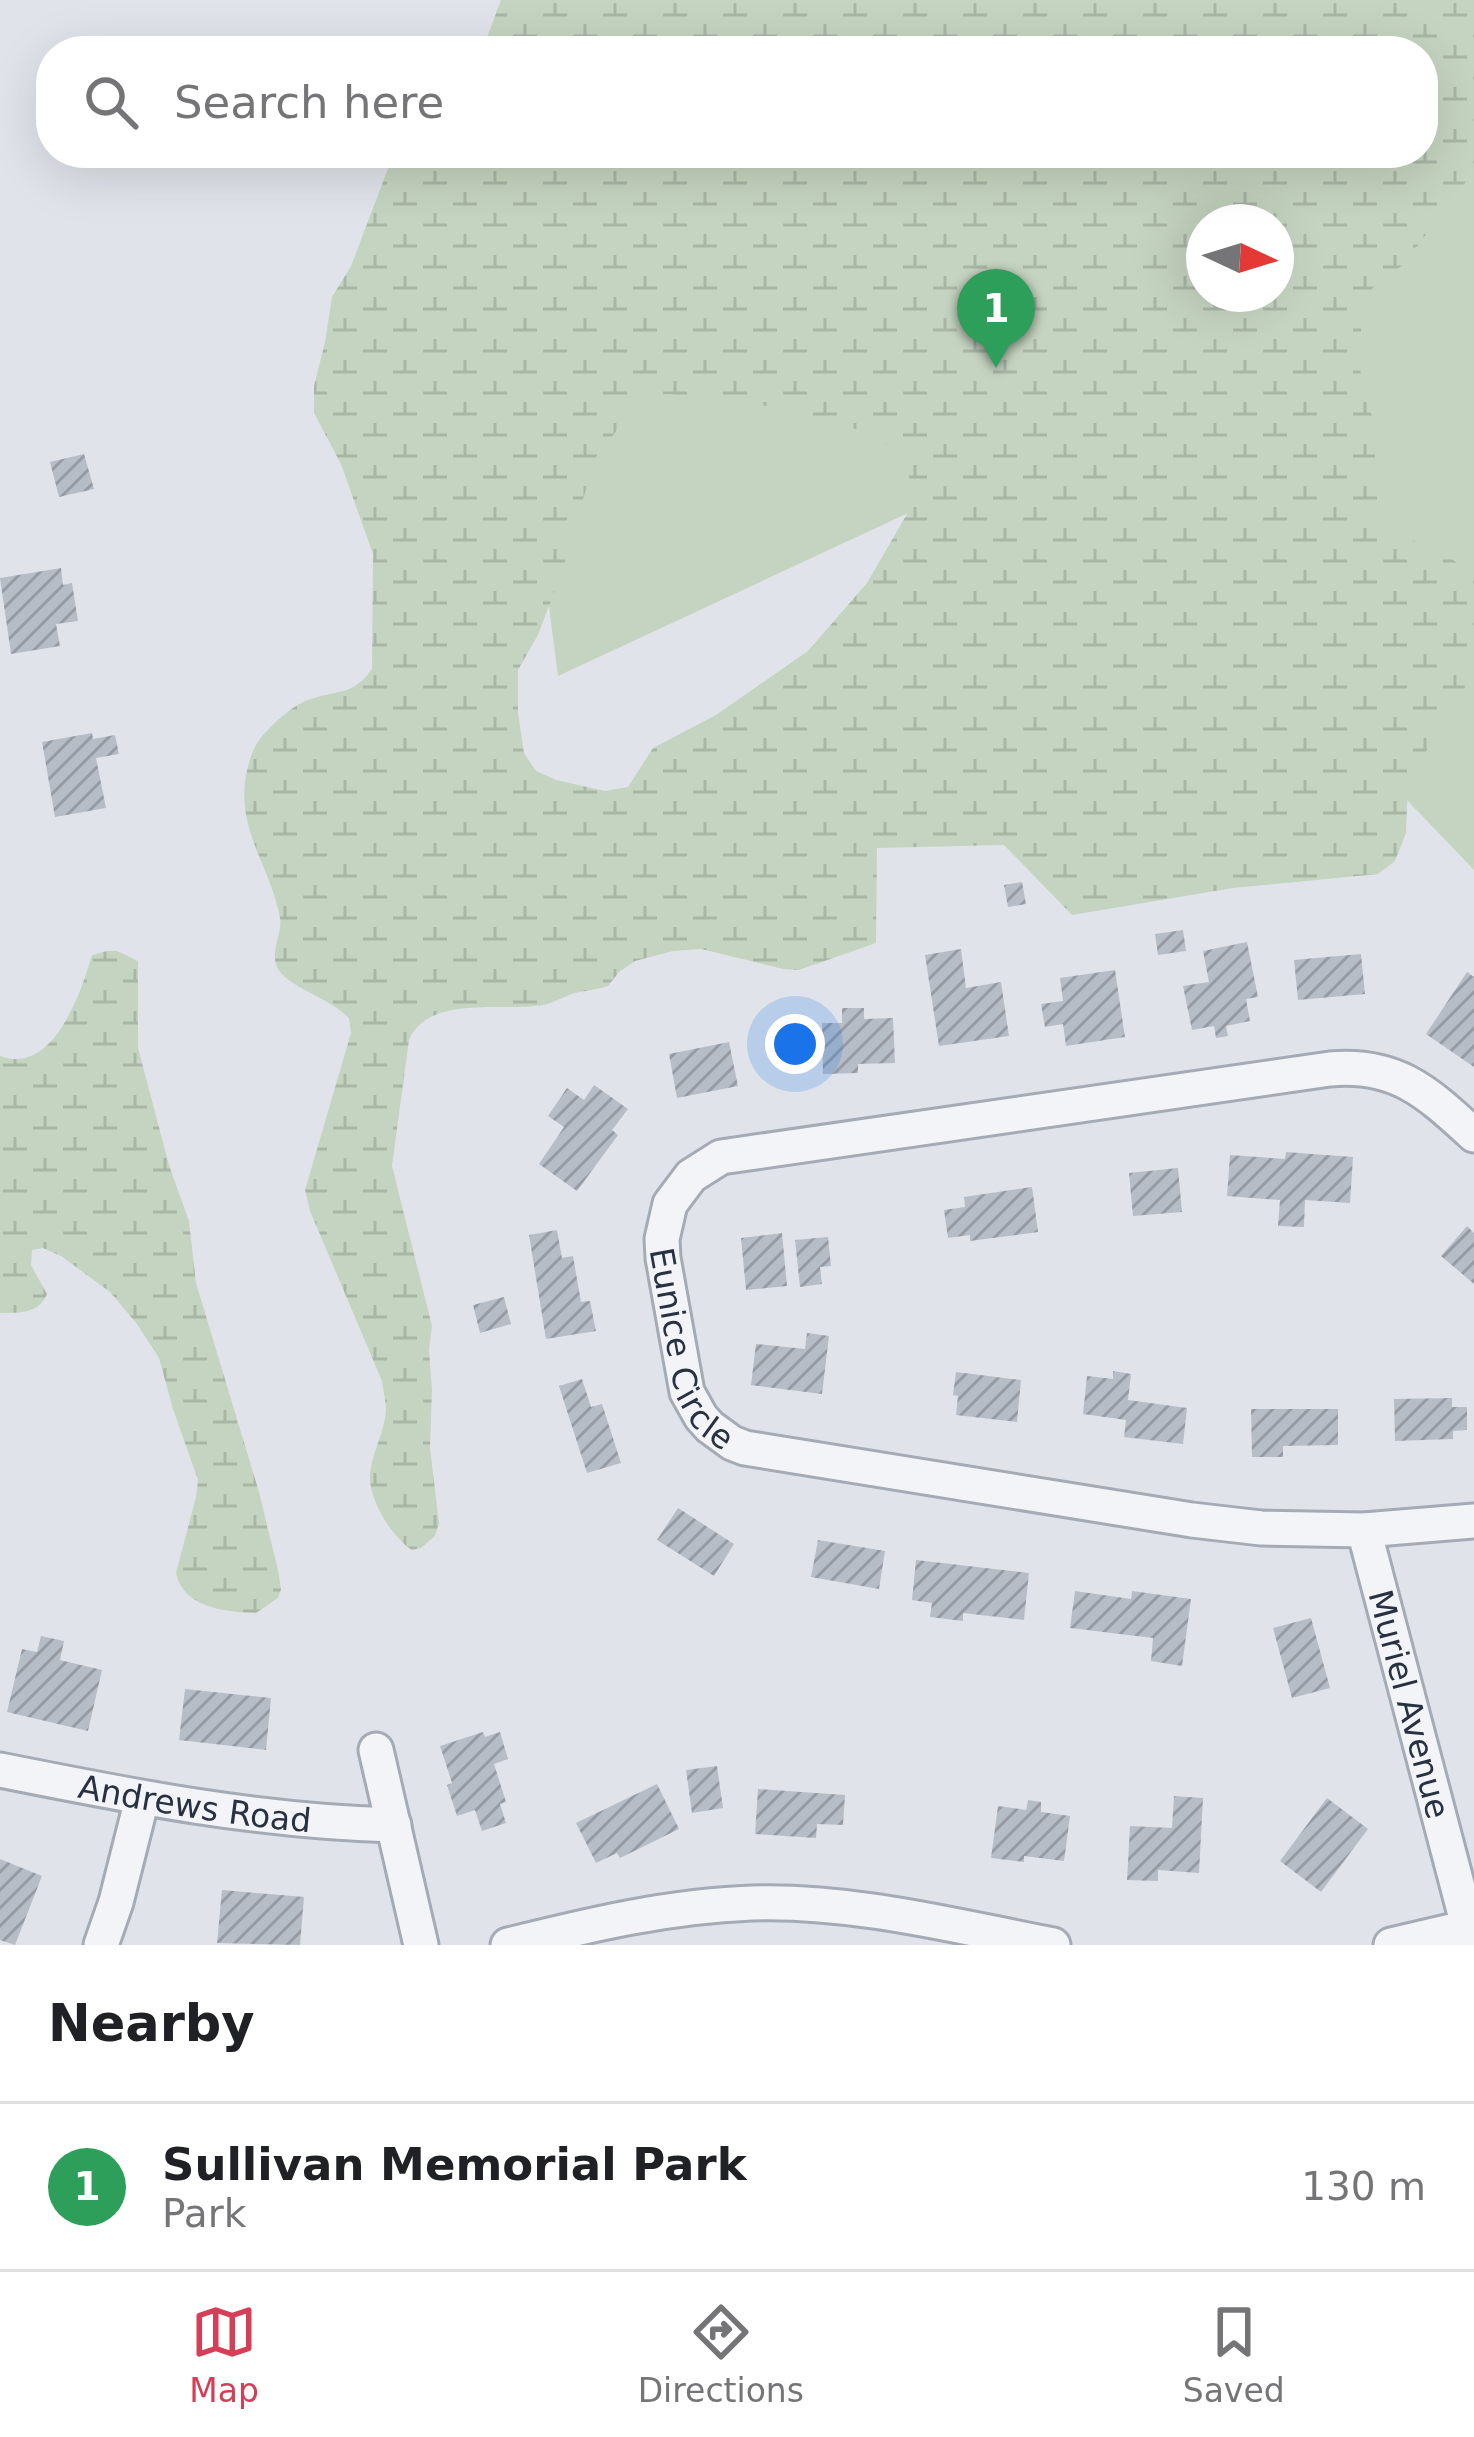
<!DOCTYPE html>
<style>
body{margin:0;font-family:"DejaVu Sans",sans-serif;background:#f2f2f2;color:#202124}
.compass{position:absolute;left:1186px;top:204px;width:108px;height:108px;border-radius:50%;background:#fff;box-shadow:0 12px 48px #0002;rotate:94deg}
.you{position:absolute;left:795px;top:1044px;width:42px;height:42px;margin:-30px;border:9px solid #fff;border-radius:50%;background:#1a73e8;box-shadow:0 0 0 18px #1a73e833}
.badge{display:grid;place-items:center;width:78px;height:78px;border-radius:50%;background:#d53e56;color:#fff;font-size:39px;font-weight:700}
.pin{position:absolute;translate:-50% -99px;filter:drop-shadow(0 3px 6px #0008)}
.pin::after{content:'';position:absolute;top:63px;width:42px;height:36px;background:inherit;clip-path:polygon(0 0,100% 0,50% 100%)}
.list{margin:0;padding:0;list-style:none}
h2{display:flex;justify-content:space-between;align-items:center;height:156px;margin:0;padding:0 48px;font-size:51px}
h2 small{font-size:39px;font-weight:400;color:#757577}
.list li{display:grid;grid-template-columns:78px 1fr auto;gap:36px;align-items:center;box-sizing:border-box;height:168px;padding:0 48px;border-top:3px solid #e0e0e0}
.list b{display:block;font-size:45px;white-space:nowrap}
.list p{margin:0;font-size:39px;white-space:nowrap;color:#757577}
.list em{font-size:39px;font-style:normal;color:#757577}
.icon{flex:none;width:66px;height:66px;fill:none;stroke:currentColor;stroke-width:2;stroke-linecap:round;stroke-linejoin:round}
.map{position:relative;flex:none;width:1474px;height:1945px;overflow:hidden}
.search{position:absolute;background:#fff;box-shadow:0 12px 48px #0002;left:36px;right:36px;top:36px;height:132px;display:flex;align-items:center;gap:30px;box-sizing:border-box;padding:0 42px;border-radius:48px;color:#757577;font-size:45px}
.sheet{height:324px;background:#fff}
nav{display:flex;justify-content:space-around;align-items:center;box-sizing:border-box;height:168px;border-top:3px solid #e0e0e0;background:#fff;font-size:33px;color:#757577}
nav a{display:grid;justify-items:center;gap:6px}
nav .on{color:#d53e56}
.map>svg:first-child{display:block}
</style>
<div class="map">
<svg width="1474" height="1945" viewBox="0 0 1474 1945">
<defs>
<pattern id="wetland-marsh" width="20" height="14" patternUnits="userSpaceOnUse" patternTransform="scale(3)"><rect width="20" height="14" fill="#c5d4c0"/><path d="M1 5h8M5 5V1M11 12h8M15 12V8" fill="none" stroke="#a9b6a6"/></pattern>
<pattern id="building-hatch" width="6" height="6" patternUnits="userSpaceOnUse" patternTransform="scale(3)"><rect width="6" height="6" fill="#b7bdc7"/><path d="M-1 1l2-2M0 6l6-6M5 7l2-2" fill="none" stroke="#959aa3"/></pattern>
</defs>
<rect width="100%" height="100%" fill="#e0e4ea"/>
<!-- green -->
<path fill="#c5d4c0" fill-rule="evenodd" d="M1474 0V870L1063 441 558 676 490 153H1423V51ZM1204 222H1276V294H1204Z"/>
<!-- wetland -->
<path fill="url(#wetland-marsh)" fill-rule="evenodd" d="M501 0H1474V171L1403 265 1378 281 1364 300 1358 360 1366 399 1375 425V459L1384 526 1393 534 1436 548 1474 575V651L1466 675 1464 696 1445 717 1408 784 1406 833 1395 861 1378 874 1233 888 1072 915 1004 845 877 848 876 943 799 970 783 969 701 949 673 951 635 961 619 972 608 986C598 989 590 990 580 992 567 994 555 1003 543 1005 505 1012 428 994 409 1040L392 1166 432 1326 429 1350 432 1390 430 1448 439 1523 435 1536 421 1548 412 1550C392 1537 369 1501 370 1476 371 1454 385 1432 386 1410 386 1401 383 1390 382 1381L310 1211 305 1190 351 1033 349 1018C329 998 294 989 280 972 267 955 283 935 280 918 271 868 236 829 246 776 249 760 253 746 264 734 275 722 293 705 308 700 337 689 352 697 372 669L373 554 341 464 314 413V386L325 342 332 297 351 266 394 153H1423V51H482ZM1204 222H1276V294H1204ZM666 394C722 398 863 413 899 456 909 467 910 486 915 500L867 583 808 651 716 715 653 748 628 787 605 791 556 780 536 771 524 753 518 713V670L538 635 563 569 595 458 629 415 647 398Z
M107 951H117L138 961V1048L169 1165 189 1221 196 1283 259 1492 278 1570 281 1589 278 1598 256 1613C226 1612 183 1608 176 1573L196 1497 198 1480 173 1409 159 1358 137 1324 110 1292 61 1256 43 1248 32 1250 31 1265 47 1294C39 1314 19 1313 0 1313V1056C53 1076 81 993 92 955Z"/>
<!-- building -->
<path fill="url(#building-hatch)" d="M84 454 94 489 59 497 50 462Z
M61 568 63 585 72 583 78 621 56 624 60 646 11 654 0 578Z
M92 733 93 739 115 735 119 754 96 758 106 808 55 817 42 742Z
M1022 882 1026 904 1008 907 1004 885Z
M1183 930 1186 951 1158 955 1155 934Z
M1247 942 1258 997 1246 999 1250 1021 1226 1026 1228 1036 1216 1038 1214 1026 1192 1030 1183 986 1209 982 1203 951Z
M961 949 966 988 1001 982 1009 1036 939 1046 925 955Z
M1361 954 1365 994 1298 1000 1294 960Z
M1115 970 1125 1037 1066 1046 1063 1024 1045 1027 1041 1004 1063 1001 1060 978Z
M1467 972 1474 977V1067L1426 1034Z
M842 1008H864V1019L893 1018 895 1063 858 1064V1073L823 1074 822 1023H842Z
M729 1042 738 1086 677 1098 669 1054Z
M594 1085 628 1109 612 1130 618 1135 577 1191 539 1164 564 1127 548 1116 567 1088 584 1100Z
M1286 1152 1353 1157 1350 1203 1305 1200 1304 1227 1278 1226 1280 1200 1227 1196 1230 1155 1285 1159Z
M1178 1168 1182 1212 1133 1216 1129 1173Z
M1032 1187 1038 1232 970 1241V1235L948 1238 944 1210 965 1207 964 1197Z
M1467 1226 1474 1233V1284L1441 1256Z
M557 1230 562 1258 573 1256 581 1302 590 1301 596 1331 546 1339 529 1235Z
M782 1233 787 1286 746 1290 741 1238Z
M828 1237 831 1266 820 1267 822 1284 800 1287 795 1240Z
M504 1297 511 1324 480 1333 473 1305Z
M807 1333 829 1336 822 1394 751 1385 756 1344 805 1349Z
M1113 1371 1131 1374 1128 1400 1187 1408 1183 1444 1124 1437 1126 1420 1083 1414 1087 1376 1113 1379Z
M956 1372 1021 1380 1017 1422 956 1415 958 1396 953 1395Z
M582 1379 591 1407 602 1404 621 1463 587 1473 559 1386Z
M1452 1398V1407H1467V1430L1453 1431V1439L1395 1441 1394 1399Z
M1251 1409H1338V1445L1283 1446V1457H1252Z
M678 1508 734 1544 714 1576 657 1540Z
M818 1540 885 1551 879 1589 811 1577Z
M916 1560 1029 1573 1024 1620 963 1613V1621L930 1617 932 1603 912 1600Z
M1075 1591 1131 1599 1132 1591 1191 1599 1182 1666 1151 1661 1153 1638 1070 1628Z
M1311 1618 1330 1688 1292 1698 1273 1628Z
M41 1636 64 1641 60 1660 102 1670 88 1731 7 1712 22 1649 37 1652Z
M185 1689 271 1698 266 1750 179 1740Z
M483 1732 485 1737 500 1732 508 1759 494 1764 506 1802 500 1804 506 1823 482 1831 475 1810 457 1816 447 1785 452 1783 440 1746Z
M717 1766 723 1808 692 1813 686 1770Z
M657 1784 679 1829 620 1858 617 1853 596 1863 576 1823Z
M758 1789 845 1795 843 1825 817 1824 816 1838 755 1834Z
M1174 1796 1203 1798 1199 1873 1158 1870V1881L1127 1880 1130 1826 1172 1828Z
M1327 1798 1368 1829 1321 1892 1280 1861Z
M1028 1800 1041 1802V1812L1070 1816 1064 1861 1024 1856V1862L991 1858 998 1806 1026 1810Z
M0 1859 42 1876 15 1945 0 1940Z
M222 1890 304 1897 300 1945 217 1943Z"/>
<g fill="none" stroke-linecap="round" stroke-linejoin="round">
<defs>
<g id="street">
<path id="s1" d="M1474 1135C1428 1093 1397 1063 1330 1069L721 1157 691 1176 670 1204 662 1239 663 1258 687 1392 701 1417 710 1427 732 1443 745 1448 1192 1520 1261 1528 1364 1530 1474 1521"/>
<path id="s2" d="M1364 1530 1473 1945"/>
<path d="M376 1750 421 1945"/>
<path id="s3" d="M0 1770C130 1796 261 1822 394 1825"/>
<path d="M101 1945 116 1902 142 1799"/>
<path d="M508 1945C589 1925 668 1906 752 1903 853 1900 955 1926 1053 1945"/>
<path d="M1391 1945 1468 1927"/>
</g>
</defs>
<!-- street casing -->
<use href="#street" stroke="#a5abb4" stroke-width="39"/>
<!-- street -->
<use href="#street" stroke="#f3f4f8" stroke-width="33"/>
</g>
<g text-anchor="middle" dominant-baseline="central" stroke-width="9" stroke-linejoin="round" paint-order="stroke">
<!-- street labels -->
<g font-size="33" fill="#273142" stroke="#eff3f7">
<text stroke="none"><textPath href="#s1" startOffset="1002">Eunice Circle</textPath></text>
<text stroke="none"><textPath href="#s2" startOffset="180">Muriel Avenue</textPath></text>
<text stroke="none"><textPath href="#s3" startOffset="198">Andrews Road</textPath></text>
</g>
</g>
</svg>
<svg class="compass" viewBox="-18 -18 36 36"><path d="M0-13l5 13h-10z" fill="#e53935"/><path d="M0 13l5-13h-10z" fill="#757577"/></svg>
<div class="you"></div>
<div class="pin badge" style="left:996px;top:368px;background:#2e9e5b">1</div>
<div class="search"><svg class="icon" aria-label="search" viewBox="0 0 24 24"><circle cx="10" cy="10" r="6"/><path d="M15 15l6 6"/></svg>Search here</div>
</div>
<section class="sheet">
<h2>Nearby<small></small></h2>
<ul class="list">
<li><span class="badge" style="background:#2e9e5b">1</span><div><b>Sullivan Memorial Park</b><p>Park</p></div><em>130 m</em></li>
</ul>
</section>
<nav>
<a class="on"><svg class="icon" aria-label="map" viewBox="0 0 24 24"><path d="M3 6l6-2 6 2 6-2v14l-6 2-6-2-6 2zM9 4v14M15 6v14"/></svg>Map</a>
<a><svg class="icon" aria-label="directions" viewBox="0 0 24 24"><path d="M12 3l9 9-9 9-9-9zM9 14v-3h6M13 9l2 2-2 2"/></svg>Directions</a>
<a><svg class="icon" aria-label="saved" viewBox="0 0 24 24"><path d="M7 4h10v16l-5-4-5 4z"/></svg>Saved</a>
</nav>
